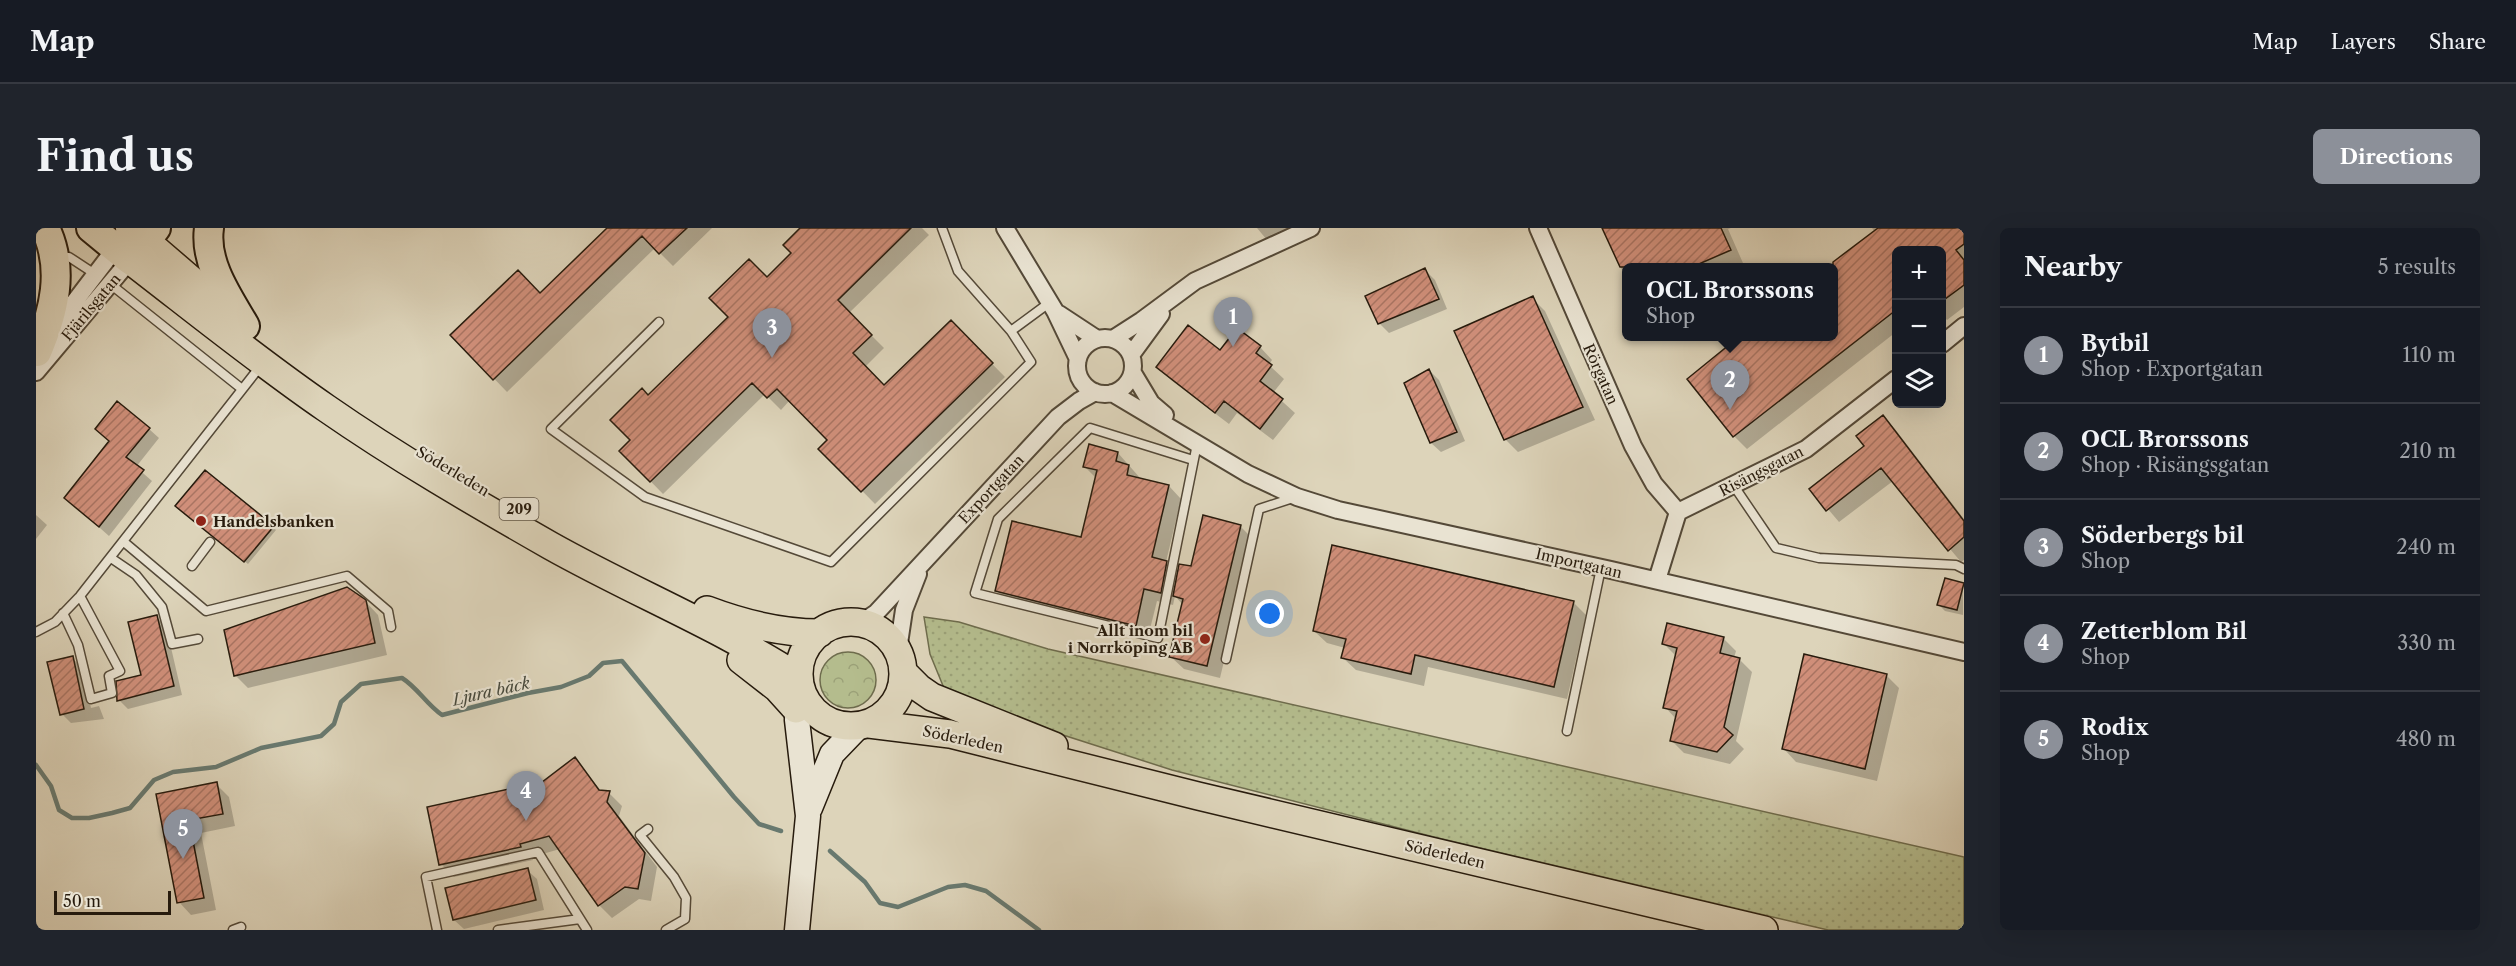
<!DOCTYPE html>
<meta charset="utf-8">
<style>
body{margin:0;font-family:"Libre Caslon Text",serif;background:#20242c;color:#f1f3f6}
.controls{position:absolute;right:18px;top:18px;display:grid;overflow:hidden;border-radius:9px;box-shadow:0 6px 24px #0002}
.controls button{width:54px;height:54px;display:grid;place-items:center;padding:0;border:0;border-bottom:2px solid #363941;background:#171b24;color:#f1f3f6;font:30px sans-serif}
.scale{position:absolute;left:18px;bottom:15px;width:117px;box-sizing:border-box;padding-left:6px;border:3px solid #271b0d;border-top:0;font-size:16px;line-height:21px;white-space:nowrap;color:#271b0d;-webkit-text-stroke:4px #e9e3d2;paint-order:stroke}
.you{position:absolute;left:1234px;top:386px;width:21px;height:21px;margin:-15px;border:4px solid #fff;border-radius:50%;background:#1a73e8;box-shadow:0 0 0 9px #1a73e833}
.badge{display:grid;place-items:center;width:39px;height:39px;border-radius:50%;background:#8c9099;color:#fff;font-size:20px;font-weight:700}
.pin{position:absolute;translate:-50% -50px;filter:drop-shadow(0 2px 3px #0008)}
.pin::after{content:'';position:absolute;top:32px;width:21px;height:18px;background:inherit;clip-path:polygon(0 0,100% 0,50% 100%)}
.popup{position:absolute;left:1586px;top:35px;width:216px;height:78px;box-sizing:border-box;display:grid;place-content:center;border-radius:9px;background:#171b24;filter:drop-shadow(0 2px 4px #0005);font-size:20px;white-space:nowrap;color:#9ea1a6}
.popup b{font-size:22px;color:#f1f3f6}
.popup::after{content:'';position:absolute;left:50%;top:100%;margin-left:-12px;border:12px solid transparent;border-top-color:#171b24}
.list{margin:0;padding:0;list-style:none}
h2{display:flex;justify-content:space-between;align-items:center;height:78px;margin:0;padding:0 24px;font-size:26px}
h2 small{font-size:20px;font-weight:400;color:#9ea1a6}
.list li{display:grid;grid-template-columns:39px 1fr auto;gap:18px;align-items:center;box-sizing:border-box;height:96px;padding:0 24px;border-top:2px solid #363941}
.list b{display:block;font-size:22px;white-space:nowrap}
.list p{margin:0;font-size:20px;white-space:nowrap;color:#9ea1a6}
.list em{font-size:20px;font-style:normal;color:#9ea1a6}
.icon{flex:none;width:33px;height:33px;fill:none;stroke:currentColor;stroke-width:2;stroke-linecap:round;stroke-linejoin:round}
.map{position:relative;flex:none;width:1928px;height:702px;overflow:hidden;border-radius:9px}
header{display:flex;align-items:center;gap:36px;box-sizing:border-box;height:84px;padding:0 30px;background:#171b24;border-bottom:2px solid #363941}
header strong{font-size:28px}
nav{display:flex;gap:33px;margin-inline-start:auto;font-size:21px}
.intro{display:flex;align-items:center;justify-content:space-between;box-sizing:border-box;height:144px;padding:0 36px}
h1{margin:0;font-size:42px}
.button{padding:15px 27px;border-radius:9px;background:#8c9099;color:#fff;font-size:21px;font-weight:700}
main{display:flex;gap:36px;padding:0 36px}
aside{flex:1;background:#171b24;border-radius:9px;box-shadow:0 6px 24px #0002}
.map>svg:first-child{display:block}
</style>
<header>
<strong>Map</strong>
<nav><a>Map</a><a>Layers</a><a>Share</a></nav>
</header>
<div class="intro"><h1>Find us</h1><a class="button">Directions</a></div>
<main>
<div class="map">
<svg width="1928" height="702" viewBox="0 0 1928 702">
<defs>
<pattern id="grass-dots" width="8" height="8" patternUnits="userSpaceOnUse" patternTransform="scale(1.5)"><rect width="8" height="8" fill="#b4bc8d"/><path d="M2 2h.1M6 6h.1" fill="none" stroke="#9ba178" stroke-width="1.8" stroke-linecap="round"/></pattern>
<pattern id="park-crowns" width="20" height="18" patternUnits="userSpaceOnUse" patternTransform="scale(1.5)"><rect width="20" height="18" fill="#b4bc8d"/><path d="M2 6a3 3 0 1 1 6 0M12 15a3 3 0 1 1 6 0" fill="none" stroke="#9ba178"/></pattern>
<pattern id="building-hatch" width="6" height="6" patternUnits="userSpaceOnUse" patternTransform="scale(1.5)"><rect width="6" height="6" fill="#d08f7a"/><path d="M-1 1l2-2M0 6l6-6M5 7l2-2" fill="none" stroke="#a97462"/></pattern>
</defs>
<rect width="100%" height="100%" fill="#ddd4ba"/>
<filter id="stains"><feTurbulence type="fractalNoise" baseFrequency=".00333" numOctaves="4"/><feColorMatrix values="0 0 0 0 .2 0 0 0 0 .09 0 0 0 0 .02 0 0 0 .5 -.17"/></filter>
<radialGradient id="worn" r=".72"><stop offset=".6" stop-color="#630" stop-opacity="0"/><stop offset="1" stop-color="#630" stop-opacity=".3"/></radialGradient>
<!-- grass -->
<path fill="url(#grass-dots)" stroke="#6e6c4d" stroke-width="1.5" d="M888 389 923 394 1012 421 1928 629V702H1792L1398 609 1136 542 912 470 894 426Z"/>
<!-- park -->
<path fill="url(#park-crowns)" stroke="#6e6c4d" stroke-width="1.5" d="M784 452a28 28 0 1 1 56 0a28 28 0 1 1-56 0Z"/>
<!-- shadow -->
<path fill="#0003" d="M573 0H676L637 38 619 20 471 164 416 107 504 67Z
M767 0H886L893 7 813 85 848 120 829 139 848 159 915 94 969 149 839 276 785 221 793 212 754 172 745 182 729 166 627 266 585 223 596 212 612 169 758 25Z
M1221 0H1262L1231 12Z
M1568 0H1695L1692 1 1707 35 1697 39H1590V51Z
M1836 0H1928V79L1911 92 1906 87V22H1860V104L1711 221 1698 208 1798 108V39H1793L1839 4Z
M1389 42 1399 52 1411 81 1353 105 1343 95Z
M1496 70 1509 83 1559 192 1482 224 1469 211Z
M1224 119 1236 132 1233 137 1248 151 1237 165 1259 185 1237 212 1201 185 1193 196 1135 152 1122 139 1184 124Z
M1393 142 1403 152 1429 213 1405 224 1395 215 1370 156Z
M1847 189 1859 201 1928 291V332L1925 334 1857 253 1803 294 1775 261 1830 218Z
M61 201H113L123 210 100 239 116 253 73 308 30 270 75 214Z
M1082 225 1105 251 1133 258 1145 271 1130 334 1143 347 1156 340 1204 298 1217 311 1184 450 1148 441 1135 429 1147 377 1139 368 1137 377 1121 373 1112 409 974 376 961 363 1046 311 1060 250 1049 239Z
M169 244 240 302 212 336 144 281Z
M0 287 11 297 0 311Z
M1927 356V387L1909 383 1903 377Z
M329 373 342 387 351 427 212 460 199 447Z
M1537 374 1550 387 1531 471 1392 439 1388 458 1320 442 1307 430 1309 420 1291 415 1278 403Z
M120 389 130 398 146 467 92 481 83 472 107 448Z
M1687 410 1700 423 1698 430 1703 431 1716 444 1700 513 1708 521 1694 536 1648 525 1635 512 1640 491 1629 479 1640 428 1628 416Z
M36 430 46 439 55 480 63 478 68 491 35 495 26 486Z
M1850 447 1863 460 1841 553 1760 534 1748 521Z
M539 531 566 564 573 565 586 578 583 588 621 639 615 673 603 671 576 690 563 677 524 621 496 629 497 632 418 649 405 636 487 560 493 566Z
M180 556 193 569 199 598 165 605 180 682 155 687 143 674 122 567Z
M491 642 501 651 508 682 428 701 418 692Z"/>
<g fill="none" stroke-linecap="round" stroke-linejoin="round">
<!-- stream -->
<path stroke="#68796f" stroke-width="4.5" d="M0 537 15 558 23 582 36 590H53L76 585 94 580 118 552 137 544 180 539 225 520 285 508 298 496 305 474 325 456 366 450C382 460 390 476 406 487L492 465 525 459 553 448 567 435 586 433 698 569 723 596 745 603
M794 623 829 654 844 675 862 679 912 659 929 657 950 663 1003 702"/>
</g>
<!-- building -->
<path fill="url(#building-hatch)" stroke="#271b0d" stroke-width="1.5" d="M571 0H651L623 26 606 8 457 152 414 107 482 42 504 65Z
M764 0H875L802 72 836 107 817 125 848 157 915 92 957 135 825 264 782 221 791 212 741 161 731 170 716 155 614 254 583 223 594 212 574 192 606 160 612 167 692 89 673 70 713 31 731 49 755 25 747 17Z
M1566 0H1685L1695 22 1656 39H1584Z
M1842 0H1928V16L1920 22 1928 32V57L1905 74V22H1860V82L1697 209 1651 151 1704 108H1797V34Z
M1389 40 1403 71 1342 96 1329 68Z
M1497 68 1547 179 1468 212 1418 103Z
M1152 97 1184 122 1201 100 1225 118 1220 125 1236 137 1224 153 1247 171 1224 201 1188 173 1179 185 1120 139Z
M1393 141 1421 204 1394 215 1368 155Z
M81 173 114 200 90 229 108 242 63 299 28 270 73 213 59 201Z
M1847 187 1928 293V309L1912 323 1845 240 1790 283 1773 261 1828 218 1820 208Z
M1053 216 1082 224 1080 233 1093 237 1091 247 1133 257 1116 329 1131 333 1125 365 1108 361 1100 398 959 363 976 293 1045 309 1061 242 1047 239Z
M169 242 238 298 208 334 139 278Z
M1167 287 1205 297 1171 438 1133 429 1147 371 1137 368 1143 336 1155 338Z
M1296 317 1538 373 1518 459 1379 427 1375 446 1305 430 1310 411 1277 403Z
M1909 350 1928 355 1921 382 1901 377Z
M311 359 330 372 339 415 198 448 188 402Z
M121 387 138 458 81 473 80 453 105 447 92 394Z
M1631 395 1688 409 1684 425 1704 430 1688 499 1697 507 1681 524 1634 513 1641 483 1627 480 1641 420 1626 416Z
M1768 426 1851 446 1829 541 1746 521Z
M37 428 48 481 24 487 11 434Z
M539 529 563 562 574 563 571 574 609 625 602 661 589 659 562 678 513 608 484 616 485 619 403 637 391 579 487 558 489 567Z
M181 554 187 586 153 592 168 670 141 675 120 566Z
M492 640 500 672 417 692 409 660Z"/>
<g fill="none" stroke-linecap="round" stroke-linejoin="round">
<defs>
<path id="service" d="M906 0 922 43 975 103
M24 29H33L62 48
M73 55 206 161
M623 94 515 201 609 269 795 334 995 134 975 103 1013 75
M1157 232 1054 200 962 291 939 365 1122 410 1161 216
M1698 258 1740 320 1783 330 1920 337 1928 341
M88 314 170 383 311 348 352 383 355 399
M75 330 100 347 126 379 136 416 162 411
M156 338 174 314
M27 385 42 417 55 471 76 465 73 448 84 443 44 368
M0 404 19 394 44 368 219 145
M1190 431 1223 281 1257 270
M1531 503 1565 340
M612 601 604 607 638 649 650 670 649 691 630 702
M197 702 205 699
M401 702 390 649 502 624 551 702
M462 702 544 691"/>
<path id="minor" d="M969 0 1019 83 1042 131
M1502 0 1597 218 1618 256 1642 284
M1023 86 1061 111
M17 102 85 13
M1041 138a28 28 0 1 1 56 0a28 28 0 1 1-56 0Z
M1077 111 1105 93 1159 53 1275 0
M1906 116 1928 98
M1095 127 1125 86
M0 144 100 25
M1097 145 1115 175 1129 187
M1076 165 1212 246 1261 269 1302 282 1575 342 1928 424
M1621 352 1642 284 1770 221 1860 151
M825 395 840 385 1022 189 1043 173 1059 164
M862 422 868 382 882 346"/>
<path id="secondary" d="M774 580 796 526 822 499
M761 702 772 588 761 492 762 463"/>
<path id="primary" d="M110 13 203 93
M94 32C159 82 223 134 290 180 362 230 438 274 515 318 597 364 684 399 763 450
M671 382C708 396 744 405 784 405
M763 446a52 52 0 1 1 104 0a52 52 0 1 1-104 0Z
M705 432 741 460 760 481
M868 445 883 460 896 469 1018 518
M833 496 914 506 1162 568 1728 702"/>
<path id="trunk" d="M55 0 94 32
M94 0 110 13 120 0
M173 0C168 35 192 69 209 98
M1 124C18 84 29 41 9 0"/>
</defs>
<!-- service casing -->
<use href="#service" stroke="#544938" stroke-width="11"/>
<!-- minor casing -->
<use href="#minor" stroke="#544938" stroke-width="20"/>
<!-- secondary casing -->
<use href="#secondary" stroke="#271b0d" stroke-width="27"/>
<!-- primary casing -->
<use href="#primary" stroke="#271b0d" stroke-width="30"/>
<!-- trunk casing -->
<use href="#trunk" stroke="#271b0d" stroke-width="32"/>
<!-- service -->
<use href="#service" stroke="#e9e3d2" stroke-width="8"/>
<!-- minor -->
<use href="#minor" stroke="#e9e3d2" stroke-width="16"/>
<!-- secondary -->
<use href="#secondary" stroke="#e9e3d2" stroke-width="24"/>
<!-- primary -->
<use href="#primary" stroke="#ddd4ba" stroke-width="27"/>
<!-- trunk -->
<use href="#trunk" stroke="#ddd4ba" stroke-width="28"/>
</g>
<!-- markers -->
<g fill="#8f2418" stroke="#e9e3d2" stroke-width="2">
<circle cx="165" cy="293" r="6"/>
<circle cx="1169" cy="411" r="6"/>
</g>
<g text-anchor="middle" dominant-baseline="central" stroke-width="4.5" stroke-linejoin="round" paint-order="stroke">
<!-- shield labels -->
<rect fill="#e9e3d2" stroke="#615748" stroke-width="1.5" x="463.5" y="270" width="39" height="22" rx="4.5"/>
<g font-size="14" font-weight="bold" fill="#271b0d">
<text x="483" y="281">209</text>
</g>
<!-- street labels -->
<g font-size="15" fill="#271b0d" stroke="#e9e3d2">
<text transform="translate(55 79) rotate(-50)">Fjärilsgatan</text>
<text transform="translate(1565 146) rotate(66)">Rörgatan</text>
<text transform="translate(417 243) rotate(31)">Söderleden</text>
<text transform="translate(1725 243) rotate(-27)">Risängsgatan</text>
<text transform="translate(955 261) rotate(-47)">Exportgatan</text>
<text transform="translate(1543 335) rotate(13)">Importgatan</text>
<text transform="translate(927 511) rotate(12)">Söderleden</text>
<text transform="translate(1409 626) rotate(13)">Söderleden</text>
</g>
<!-- poi labels -->
<g font-size="15" font-weight="bold" fill="#271b0d" stroke="#e9e3d2" text-anchor="start">
<text x="177" y="293">Handelsbanken</text>
<text x="1157" y="402" text-anchor="end">Allt inom bil<tspan x="1157" dy="17">i Norrköping AB</tspan></text>
</g>
<!-- water labels -->
<g font-size="16" font-style="italic" fill="#474a3e" stroke="#e9e3d2">
<text transform="translate(455 463) rotate(-13)">Ljura bäck</text>
</g>
</g>
<rect width="100%" height="100%" filter="url(#stains)"/>
<rect width="100%" height="100%" fill="url(#worn)"/>
</svg>
<div class="controls">
<button>+</button>
<button>−</button>
<button><svg class="icon" aria-label="layers" viewBox="0 0 24 24"><path d="M12 4l9 5-9 5-9-5zM3 14l9 5 9-5"/></svg></button>
</div>
<div class="scale">50 m</div>
<div class="you"></div>
<div class="pin badge" style="left:1197px;top:119px">1</div>
<div class="pin badge" style="left:1694px;top:182px">2</div>
<div class="popup"><b>OCL Brorssons</b>Shop</div>
<div class="pin badge" style="left:736px;top:130px">3</div>
<div class="pin badge" style="left:490px;top:593px">4</div>
<div class="pin badge" style="left:147px;top:631px">5</div>
</div>
<aside>
<h2>Nearby<small>5 results</small></h2>
<ul class="list">
<li><span class="badge">1</span><div><b>Bytbil</b><p>Shop · Exportgatan</p></div><em>110 m</em></li>
<li><span class="badge">2</span><div><b>OCL Brorssons</b><p>Shop · Risängsgatan</p></div><em>210 m</em></li>
<li><span class="badge">3</span><div><b>Söderbergs bil</b><p>Shop</p></div><em>240 m</em></li>
<li><span class="badge">4</span><div><b>Zetterblom Bil</b><p>Shop</p></div><em>330 m</em></li>
<li><span class="badge">5</span><div><b>Rodix</b><p>Shop</p></div><em>480 m</em></li>
</ul>
</aside>
</main>
